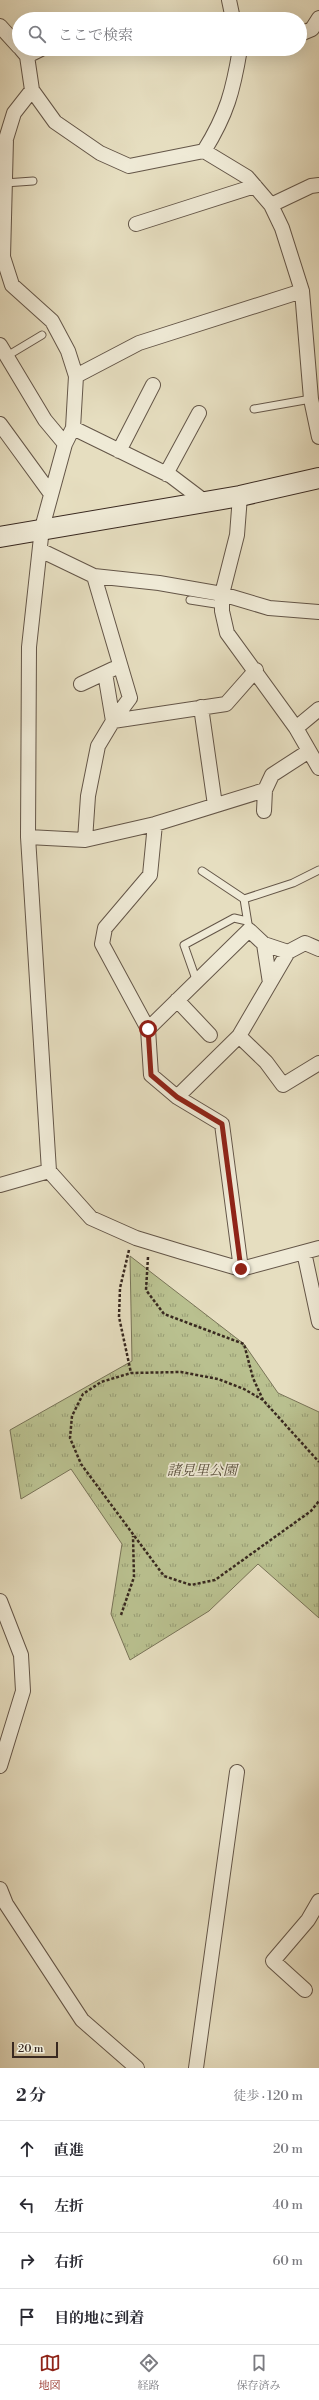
<!DOCTYPE html>
<html lang="ja">
<meta charset="utf-8">
<style>
body{margin:0;font-family:"Libre Bodoni","Noto Serif JP",serif;background:#f2f2f3;color:#2b2b33}
.scale{position:absolute;left:12px;bottom:10px;width:46px;box-sizing:border-box;padding-left:4px;border:2px solid #392920;border-top:0;font-size:11px;line-height:14px;white-space:nowrap;color:#392920;-webkit-text-stroke:3px #efead6;paint-order:stroke}
.stop{position:absolute;width:12px;height:12px;margin:-9px;border:3px solid #8f2418;border-radius:50%;background:#fff}
.stop.end{background:#8f2418;border-color:#fff;box-shadow:0 1px 4px #0008}
.list{margin:0;padding:0;list-style:none}
h2{display:flex;justify-content:space-between;align-items:center;height:52px;margin:0;padding:0 16px;font-size:17px}
h2 small{font-size:13px;font-weight:400;color:#7c7c81}
.list li{display:grid;grid-template-columns:26px 1fr auto;gap:12px;align-items:center;box-sizing:border-box;height:56px;padding:0 16px;border-top:1px solid #e1e1e2}
.list b{display:block;font-size:15px;white-space:nowrap}
.list em{font-size:13px;font-style:normal;color:#7c7c81}
.icon{flex:none;width:22px;height:22px;fill:none;stroke:currentColor;stroke-width:2;stroke-linecap:round;stroke-linejoin:round}
.map{position:relative;flex:none;width:319px;height:2068px;overflow:hidden}
.search{position:absolute;background:#fff;box-shadow:0 4px 16px #0002;left:12px;right:12px;top:12px;height:44px;display:flex;align-items:center;gap:10px;box-sizing:border-box;padding:0 14px;border-radius:22px;color:#7c7c81;font-size:15px}
.sheet{height:276px;background:#fff}
nav{display:flex;justify-content:space-around;align-items:center;box-sizing:border-box;height:56px;border-top:1px solid #e1e1e2;background:#fff;font-size:11px;color:#7c7c81}
nav a{display:grid;justify-items:center;gap:2px}
nav .on{color:#8f2418}
.map>svg:first-child{display:block}
</style>
<div class="map">
<svg width="319" height="2068" viewBox="0 0 319 2068">
<defs>
<pattern id="park-tufts" width="24" height="20" patternUnits="userSpaceOnUse"><rect width="24" height="20" fill="#b9c08f"/><path d="M3 7l-1-3M5 7V3M7 7l1-3M15 17l-1-3M17 17v-4M19 17l1-3" fill="none" stroke="#979c74"/></pattern>
</defs>
<rect width="100%" height="100%" fill="#e6dec0"/>
<filter id="stains"><feTurbulence type="fractalNoise" baseFrequency=".005" numOctaves="4"/><feColorMatrix values="0 0 0 0 .2 0 0 0 0 .09 0 0 0 0 .02 0 0 0 .5 -.17"/></filter>
<radialGradient id="worn" r=".72"><stop offset=".6" stop-color="#630" stop-opacity="0"/><stop offset="1" stop-color="#630" stop-opacity=".3"/></radialGradient>
<!-- park -->
<path fill="url(#park-tufts)" stroke="#797458" d="M130 1256 244 1344 278 1393 319 1412V1618L258 1564 209 1611 130 1660 111 1614 122 1544 71 1469 21 1499 10 1430 132 1361Z"/>
<g fill="none" stroke-linecap="round" stroke-linejoin="round">
<defs>
<path id="lane" d="M5 183 33 181
M7 356 42 335
M254 409 311 399
M190 600 222 605
M202 871 244 899
M249 930 244 899 293 883 319 870
M197 982 184 945 234 918 247 921"/>
<path id="street" d="M229 0 233 19
M0 26 19 47
M300 34 312 29 319 18
M21 49 27 56 32 90 55 122 100 153 129 166 204 151 247 177 271 205 282 228 302 291 311 399 319 437
M27 56 41 49
M32 90 14 113 6 139 3 257 12 285 52 321 68 351 76 376 73 428 65 444 42 528 29 647 28 837 49 1171 91 1218 136 1238 182 1252 241 1269 319 1248
M204 151C227 114 233 91 240 49
M271 205 311 186 319 185
M136 224 255 186
M0 345 45 420 65 444
M76 376 139 343 302 291
M0 424 51 494
M73 428 171 476 204 501
M119 451 153 385
M166 474 199 413
M240 496 237 535 222 594V611L227 633 296 728 319 768
M40 550 94 576 159 583 222 594 269 608 319 612
M94 576 130 698 113 721
M105 673 113 721
M81 684 113 669
M201 707 215 805
M296 728 319 709
M264 811 265 790
M155 824 150 875 105 928 102 944 148 1029 151 1075 177 1097 222 1124 241 1269
M28 837 85 840 155 824 265 790 272 775 309 751
M85 840 88 796 98 746 113 721 226 704 256 670
M264 944 270 983
M177 1000 210 1035
M148 1029 249 930 264 944 288 952 305 943 319 949
M239 1036 288 952
M177 1097 239 1036 266 1062 283 1085 319 1063
M0 1185 49 1171
M304 1252 319 1322
M0 1601 21 1655 23 1691 0 1766
M0 1889 6 1904 82 2020 137 2068
M305 1990 273 1961 308 1920 319 1901
M196 2068 237 1772"/>
<path id="secondary" d="M0 537 240 496 319 478"/>
</defs>
<!-- lane casing -->
<use href="#lane" stroke="#645648" stroke-width="9"/>
<!-- street casing -->
<use href="#street" stroke="#645648" stroke-width="16"/>
<!-- secondary casing -->
<use href="#secondary" stroke="#392920" stroke-width="22"/>
<!-- path -->
<path stroke="#392920" stroke-width="2.5" stroke-dasharray="3 2" stroke-linecap="butt" d="M129 1250 120 1288 119 1317 131 1373
M148 1257 146 1290 164 1314 244 1344 253 1378 263 1400 319 1462
M263 1400 244 1389 218 1379 181 1372 131 1373 101 1382 83 1394 72 1416 70 1438 81 1464 164 1576 191 1585 215 1580 311 1511 319 1501
M121 1615 134 1577 133 1536"/>
<!-- lane -->
<use href="#lane" stroke="#efead6" stroke-width="7"/>
<!-- street -->
<use href="#street" stroke="#efead6" stroke-width="14"/>
<!-- secondary -->
<use href="#secondary" stroke="#efead6" stroke-width="20"/>
</g>
<g fill="none" stroke-linecap="round" stroke-linejoin="round">
<!-- route -->
<path stroke="#8f2418" stroke-width="5" d="M148 1029 151 1075 177 1097 222 1124 241 1269"/>
</g>
<g text-anchor="middle" dominant-baseline="central" stroke-width="3.5" stroke-linejoin="round" paint-order="stroke">
<!-- park labels -->
<g font-size="14" font-style="italic" fill="#594f3c" stroke="#efead6">
<text x="202" y="1471">諸見里公園</text>
</g>
</g>
<rect width="100%" height="100%" filter="url(#stains)"/>
<rect width="100%" height="100%" fill="url(#worn)"/>
</svg>
<div class="scale">20 m</div>
<div class="stop" style="left:148px;top:1029px"></div>
<div class="stop end" style="left:241px;top:1269px"></div>
<div class="search"><svg class="icon" aria-label="search" viewBox="0 0 24 24"><circle cx="10" cy="10" r="6"/><path d="M15 15l6 6"/></svg>ここで検索</div>
</div>
<section class="sheet">
<h2>2 分<small>徒歩 · 120 m</small></h2>
<ul class="list">
<li><svg class="icon" aria-label="ahead" viewBox="0 0 24 24"><path d="M12 20V5M6 11l6-6 6 6"/></svg><div><b>直進</b></div><em>20 m</em></li>
<li><svg class="icon" aria-label="left" viewBox="0 0 24 24"><path d="M17 20v-9H6M10 6l-5 5 5 5"/></svg><div><b>左折</b></div><em>40 m</em></li>
<li><svg class="icon" aria-label="right" viewBox="0 0 24 24"><path d="M7 20v-9h11M14 6l5 5-5 5"/></svg><div><b>右折</b></div><em>60 m</em></li>
<li><svg class="icon" aria-label="arrive" viewBox="0 0 24 24"><path d="M6 21V4h12l-3 4 3 4H6"/></svg><div><b>目的地に到着</b></div></li>
</ul>
</section>
<nav>
<a class="on"><svg class="icon" aria-label="map" viewBox="0 0 24 24"><path d="M3 6l6-2 6 2 6-2v14l-6 2-6-2-6 2zM9 4v14M15 6v14"/></svg>地図</a>
<a><svg class="icon" aria-label="directions" viewBox="0 0 24 24"><path d="M12 3l9 9-9 9-9-9zM9 14v-3h6M13 9l2 2-2 2"/></svg>経路</a>
<a><svg class="icon" aria-label="saved" viewBox="0 0 24 24"><path d="M7 4h10v16l-5-4-5 4z"/></svg>保存済み</a>
</nav>
